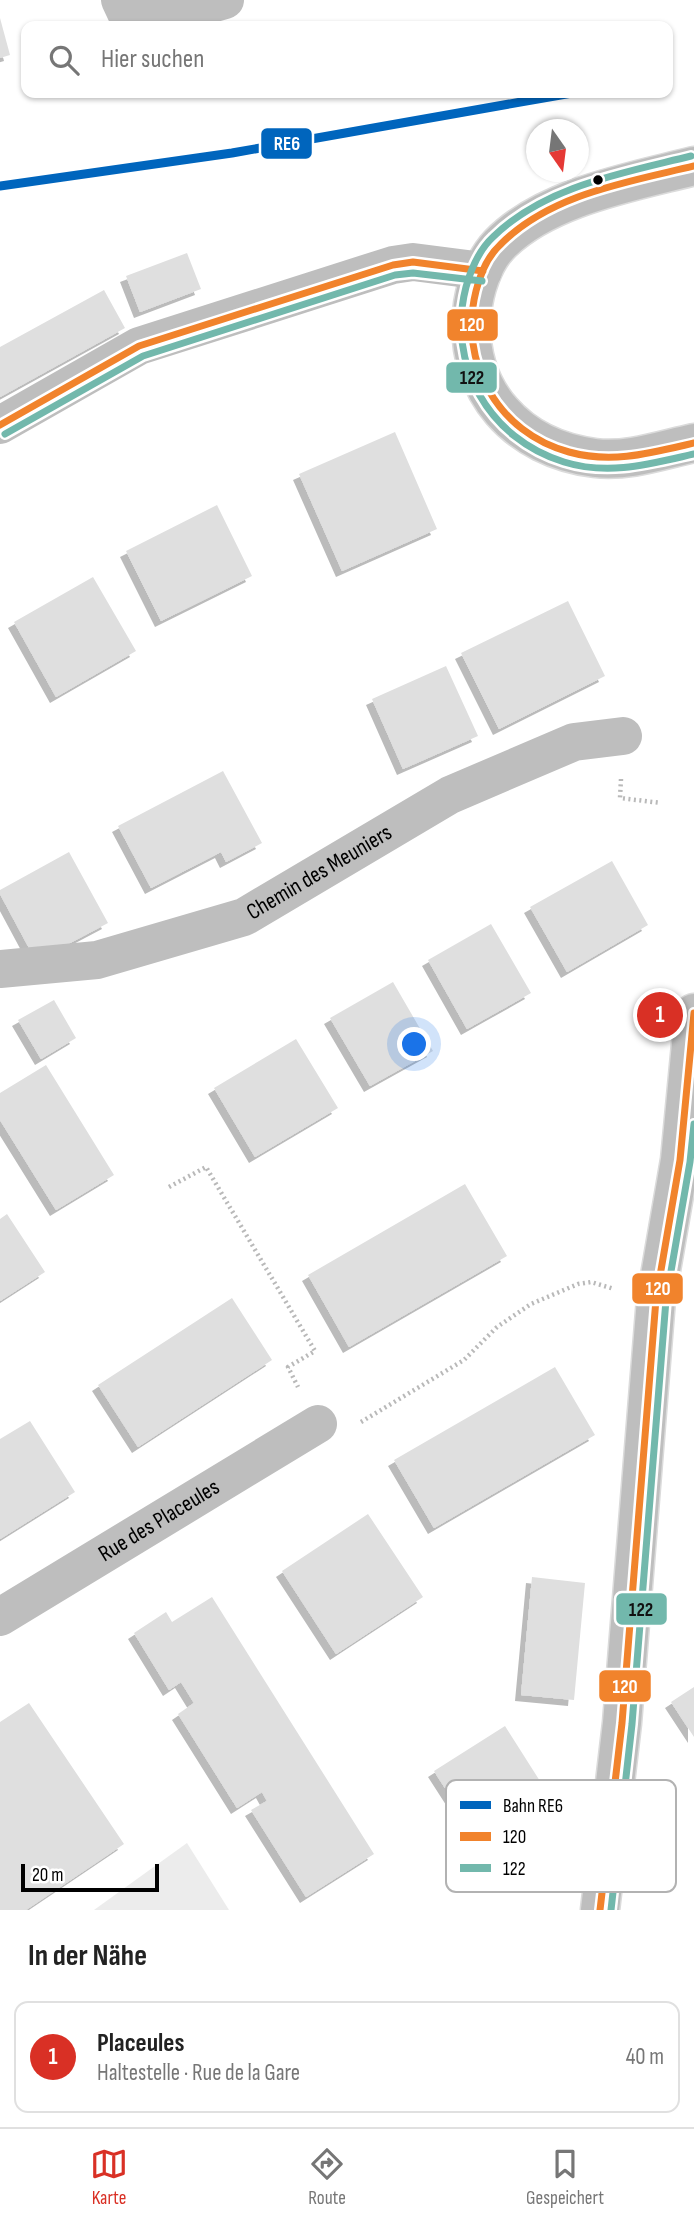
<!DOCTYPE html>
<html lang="de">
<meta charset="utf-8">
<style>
body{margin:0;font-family:"Sofia Sans Condensed",sans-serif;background:#f6f6f6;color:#222}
.compass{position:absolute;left:526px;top:119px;width:63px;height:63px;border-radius:50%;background:#fff;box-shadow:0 2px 5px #0004;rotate:166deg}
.scale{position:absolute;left:21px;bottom:18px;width:138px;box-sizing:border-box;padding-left:7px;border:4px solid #000;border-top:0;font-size:19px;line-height:24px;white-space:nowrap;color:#000;-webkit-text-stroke:5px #fff;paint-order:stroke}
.you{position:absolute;left:415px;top:1045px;width:24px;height:24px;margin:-18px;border:5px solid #fff;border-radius:50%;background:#1a73e8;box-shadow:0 0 0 10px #1a73e833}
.badge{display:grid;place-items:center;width:46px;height:46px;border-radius:50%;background:#d93025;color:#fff;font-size:23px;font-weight:700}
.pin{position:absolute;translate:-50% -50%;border:4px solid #fff;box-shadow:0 2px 7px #0006}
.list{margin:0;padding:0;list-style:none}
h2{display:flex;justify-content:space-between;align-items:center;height:91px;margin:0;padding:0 28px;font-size:30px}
h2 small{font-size:23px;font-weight:400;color:#767676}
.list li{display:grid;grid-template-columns:46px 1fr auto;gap:21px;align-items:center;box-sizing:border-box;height:112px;margin:0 14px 14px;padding:0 14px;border:2px solid #e0e0e0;border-radius:14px}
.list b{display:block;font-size:26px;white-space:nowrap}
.list p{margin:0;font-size:23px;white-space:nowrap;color:#767676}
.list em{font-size:23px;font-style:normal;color:#767676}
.icon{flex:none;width:38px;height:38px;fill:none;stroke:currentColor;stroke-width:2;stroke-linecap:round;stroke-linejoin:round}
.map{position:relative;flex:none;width:694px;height:1910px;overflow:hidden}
.search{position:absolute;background:#fff;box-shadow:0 2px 5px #0004;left:21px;right:21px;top:21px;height:77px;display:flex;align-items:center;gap:18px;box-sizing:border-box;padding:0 24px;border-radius:14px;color:#767676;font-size:26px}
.sheet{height:217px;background:#fff}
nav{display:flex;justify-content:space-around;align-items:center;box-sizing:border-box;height:98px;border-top:2px solid #e0e0e0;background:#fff;font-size:19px;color:#767676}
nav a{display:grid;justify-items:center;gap:4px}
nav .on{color:#d93025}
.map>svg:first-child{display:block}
</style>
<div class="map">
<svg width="694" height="1910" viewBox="0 0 694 1910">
<defs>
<filter id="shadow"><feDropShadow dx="-6" dy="6" stdDeviation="0" flood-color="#0004"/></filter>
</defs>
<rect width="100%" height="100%" fill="#fff"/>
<!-- green -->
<path fill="#ececec" d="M187 1843 229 1910H94Z"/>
<!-- building -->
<path fill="#dfdfdf" filter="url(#shadow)" d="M0 18 10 55 0 58Z
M187 253 201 289 140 312 126 276Z
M104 290 125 328 0 397V347Z
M395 432 437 529 342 571 299 474Z
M217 505 252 576 161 621 126 551Z
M93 577 136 651 56 697 14 622Z
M568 601 605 676 499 729 461 653Z
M446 666 478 736 403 769 372 699Z
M223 771 262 843 226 862 221 852 151 888 118 826Z
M69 852 108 923 36 961 0 894V890Z
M612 861 648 925 567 972 530 907Z
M491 924 531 993 467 1029 428 960Z
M393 982 433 1051 370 1086 330 1018Z
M54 1000 76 1038 41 1059 18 1020Z
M296 1039 338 1108 255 1157 214 1088Z
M46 1065 114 1175 56 1210 0 1120V1093Z
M465 1184 507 1256 349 1347 308 1275Z
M7 1214 45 1272 0 1301V1219Z
M232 1298 272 1360 138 1447 98 1385Z
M555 1367 595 1435 434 1528 394 1460Z
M30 1421 75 1492 0 1539V1439Z
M368 1514 423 1597 336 1654 282 1571Z
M532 1577 585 1583 574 1700 521 1695Z
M212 1597 374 1854 306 1897 251 1810 267 1801 262 1792 237 1808 178 1714 194 1703 181 1682 169 1690 134 1633 166 1612 172 1622Z
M694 1687V1737L671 1702Z
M29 1703 124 1844 26 1910H0V1722Z
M505 1726 552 1800 481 1844 434 1771Z"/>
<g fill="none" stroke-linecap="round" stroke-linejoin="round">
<defs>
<path id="major" d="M694 166C632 182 545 197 499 245 483 262 474 290 472 313 465 391 517 448 595 458 628 462 662 450 694 443
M600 1910 622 1723 656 1299 680 1160 694 1013"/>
</defs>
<!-- major casing -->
<use href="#major" stroke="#dbdbdb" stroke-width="41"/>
<!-- path -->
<path stroke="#b9b9b9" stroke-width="4.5" stroke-dasharray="2 3.5" stroke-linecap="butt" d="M621 779 620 798 661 803
M169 1187 206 1167 315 1351 288 1367 298 1387
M361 1422 464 1360 497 1327 531 1304 578 1284 591 1282 614 1289"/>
<!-- minor -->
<g stroke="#bebebe" stroke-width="38">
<path d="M120 0 127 15 166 17 225 0"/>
<path d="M0 425 139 346 393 265 413 262 483 271"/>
<path id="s1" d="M0 969 97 960 244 917 450 795 574 742 623 736"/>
<path id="s2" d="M0 1617 318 1424"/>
</g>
<!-- major -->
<use href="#major" stroke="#bebebe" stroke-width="38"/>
<defs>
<path id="bus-1" d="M694 166C628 182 550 194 500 245 487 257 480 275 476 291 458 362 498 433 569 452 612 464 651 453 694 443
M0 425 139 346 393 265 413 262 483 271
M600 1910 622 1723 656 1299 680 1160 694 1013"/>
<path id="bus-2" d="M691 156C623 173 545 186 493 237 479 250 471 269 466 287 446 364 489 439 564 462 609 476 650 464 694 454
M5 434 143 356 395 275 413 273 482 281
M611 1910 632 1724 666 1300 690 1162 694 1124"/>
</defs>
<!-- bus-1 casing -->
<use href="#bus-1" stroke="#fff" stroke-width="12"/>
<!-- bus-2 casing -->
<use href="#bus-2" stroke="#fff" stroke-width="12"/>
<!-- bus-1 -->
<use href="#bus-1" stroke="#f1832c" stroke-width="7"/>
<!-- bus-2 -->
<use href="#bus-2" stroke="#72b8ac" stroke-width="7"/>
<defs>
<path id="rail-1" d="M0 186 232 153 572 93"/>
</defs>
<!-- rail-1 casing -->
<use href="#rail-1" stroke="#fff" stroke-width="14"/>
<!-- rail-1 -->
<use href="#rail-1" stroke="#0065bd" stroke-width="9"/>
</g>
<!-- markers -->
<circle fill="#000" stroke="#fff" stroke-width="2.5" cx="598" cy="180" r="6"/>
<g text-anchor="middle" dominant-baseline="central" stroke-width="5" stroke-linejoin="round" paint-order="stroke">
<!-- street labels -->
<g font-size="23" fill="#000" stroke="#fff">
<text stroke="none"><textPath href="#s1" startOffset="338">Chemin des Meuniers</textPath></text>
<text stroke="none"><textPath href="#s2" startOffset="186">Rue des Placeules</textPath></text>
</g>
</g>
<!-- legend -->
<rect x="446" y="1780" width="230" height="112" rx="10" fill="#fff" stroke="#b2b2b2" stroke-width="2"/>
<rect x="460" y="1801" width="31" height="8" fill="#0065bd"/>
<rect x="460" y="1832" width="31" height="9" fill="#f1832c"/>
<rect x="460" y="1864" width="31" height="8" fill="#72b8ac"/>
<g font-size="19" fill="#000">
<text x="503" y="1812">Bahn RE6</text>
<text x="503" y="1843">120</text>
<text x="503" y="1875">122</text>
</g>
<g stroke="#fff" stroke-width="2.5">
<rect x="260" y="127" width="53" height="33" rx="7" fill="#0065bd"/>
<rect x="446" y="308" width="53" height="34" rx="7" fill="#f1832c"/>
<rect x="445" y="361" width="53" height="33" rx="7" fill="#72b8ac"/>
<rect x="631" y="1272" width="53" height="33" rx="7" fill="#f1832c"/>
<rect x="615" y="1592" width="53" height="34" rx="7" fill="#72b8ac"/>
<rect x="598" y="1669" width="54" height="34" rx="7" fill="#f1832c"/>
</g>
<g font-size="19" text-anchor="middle" font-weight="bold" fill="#fff">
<text x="287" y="150">RE6</text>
<text x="472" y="331">120</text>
<text x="658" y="1295">120</text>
<text x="625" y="1693">120</text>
</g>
<g font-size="19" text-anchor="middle" font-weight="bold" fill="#111">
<text x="472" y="384">122</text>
<text x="641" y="1616">122</text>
</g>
</svg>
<svg class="compass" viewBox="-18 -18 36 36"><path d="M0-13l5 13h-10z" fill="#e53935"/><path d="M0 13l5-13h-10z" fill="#767676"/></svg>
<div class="scale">20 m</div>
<div class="you"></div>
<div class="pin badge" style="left:660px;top:1015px">1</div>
<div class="search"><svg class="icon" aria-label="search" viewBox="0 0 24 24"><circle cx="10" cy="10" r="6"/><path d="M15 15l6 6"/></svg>Hier suchen</div>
</div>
<section class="sheet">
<h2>In der Nähe<small></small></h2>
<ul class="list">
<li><span class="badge">1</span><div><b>Placeules</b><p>Haltestelle · Rue de la Gare</p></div><em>40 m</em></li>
</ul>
</section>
<nav>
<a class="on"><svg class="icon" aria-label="map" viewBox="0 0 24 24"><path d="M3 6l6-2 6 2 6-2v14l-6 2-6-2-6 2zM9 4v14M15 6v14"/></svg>Karte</a>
<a><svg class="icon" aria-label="directions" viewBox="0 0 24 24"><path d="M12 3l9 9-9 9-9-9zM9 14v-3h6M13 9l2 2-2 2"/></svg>Route</a>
<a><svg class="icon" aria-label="saved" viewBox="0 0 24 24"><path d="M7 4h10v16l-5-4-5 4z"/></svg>Gespeichert</a>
</nav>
